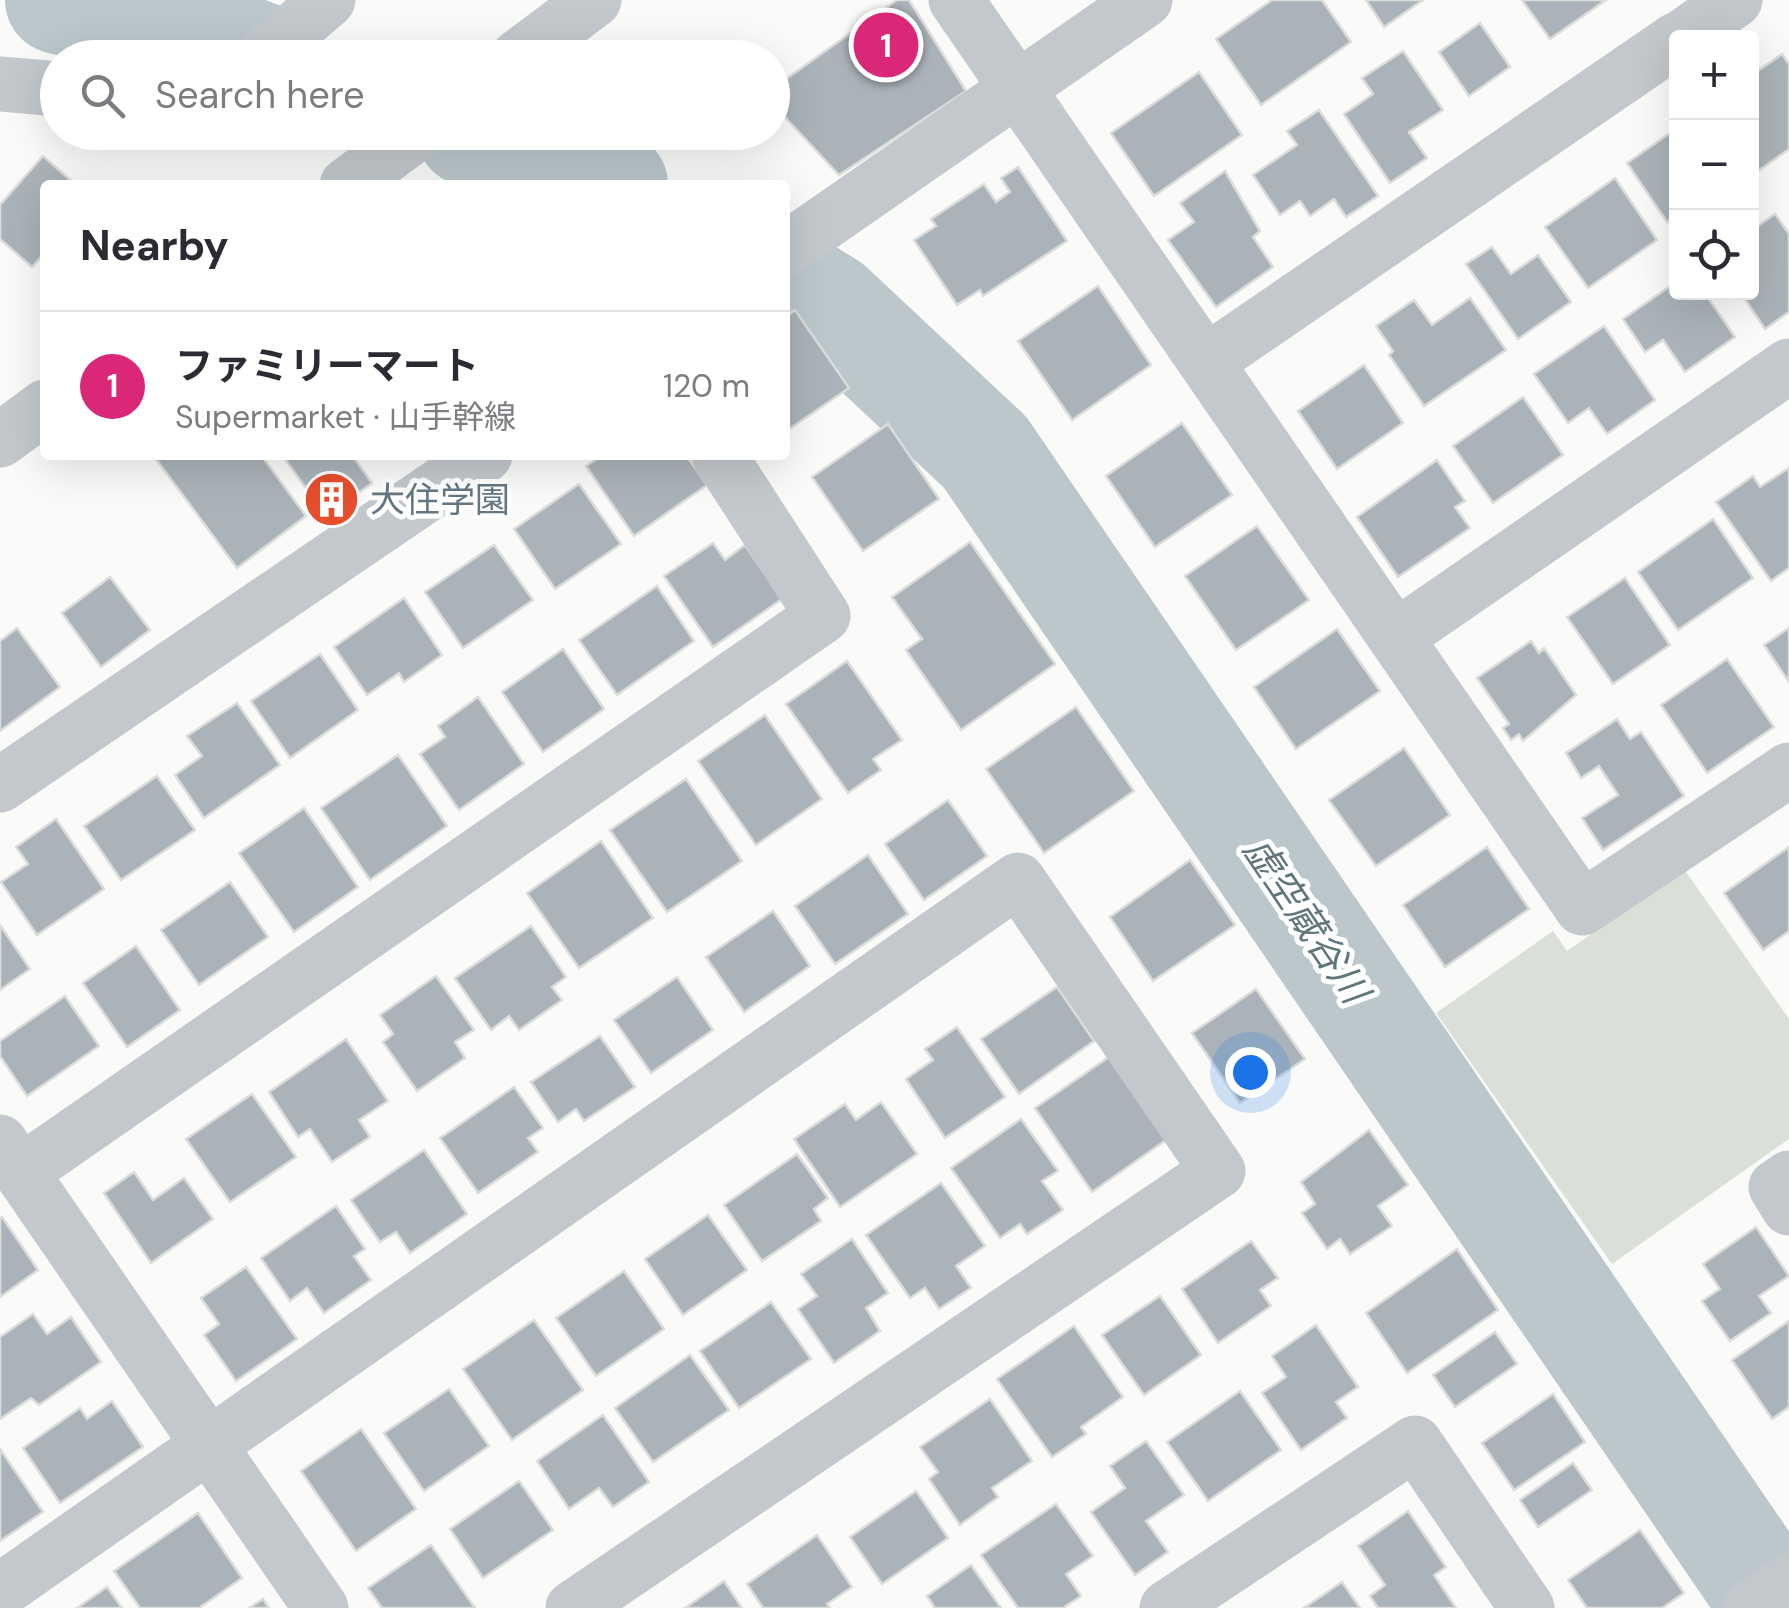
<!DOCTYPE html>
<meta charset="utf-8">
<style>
body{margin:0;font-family:"DM Sans","Noto Sans JP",sans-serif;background:#f2f2f3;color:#2b2b33}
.controls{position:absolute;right:30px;top:30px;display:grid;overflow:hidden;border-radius:10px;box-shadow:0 10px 40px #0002}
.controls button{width:90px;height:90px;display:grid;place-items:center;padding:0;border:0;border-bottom:2px solid #e1e1e2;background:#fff;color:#2b2b33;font:50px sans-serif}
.you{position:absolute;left:1250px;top:1072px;width:35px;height:35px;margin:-25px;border:8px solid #fff;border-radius:50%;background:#1a73e8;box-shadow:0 0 0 15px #1a73e833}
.badge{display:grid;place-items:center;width:65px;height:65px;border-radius:50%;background:#db2777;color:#fff;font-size:32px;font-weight:700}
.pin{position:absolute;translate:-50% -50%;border:5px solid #fff;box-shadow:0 2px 10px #0006}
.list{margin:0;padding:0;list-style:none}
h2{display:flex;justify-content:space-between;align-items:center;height:130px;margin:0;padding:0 40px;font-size:42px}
h2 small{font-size:32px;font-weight:400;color:#7c7c81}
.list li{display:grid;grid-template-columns:65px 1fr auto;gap:30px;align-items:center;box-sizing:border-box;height:150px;padding:0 40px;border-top:2px solid #e1e1e2}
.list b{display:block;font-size:38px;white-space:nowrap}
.list p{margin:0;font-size:32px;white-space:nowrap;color:#7c7c81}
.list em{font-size:32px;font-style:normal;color:#7c7c81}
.icon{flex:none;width:55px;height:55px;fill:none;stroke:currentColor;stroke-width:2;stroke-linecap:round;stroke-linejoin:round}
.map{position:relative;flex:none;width:1789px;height:1608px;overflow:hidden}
.search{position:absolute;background:#fff;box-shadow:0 10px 40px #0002;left:40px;top:40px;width:750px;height:110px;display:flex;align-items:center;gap:25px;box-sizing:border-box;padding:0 35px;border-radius:55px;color:#7c7c81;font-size:38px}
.panel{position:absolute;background:#fff;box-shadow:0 10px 40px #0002;left:40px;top:180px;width:750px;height:280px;border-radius:10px}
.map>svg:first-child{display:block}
</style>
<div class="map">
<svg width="1789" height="1608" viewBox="0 0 1789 1608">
<rect width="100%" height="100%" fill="#fafaf8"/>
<!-- green -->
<path fill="#dadfd7" d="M1684 869 1789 1019V1139L1612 1264 1436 1013 1553 931 1567 951Z"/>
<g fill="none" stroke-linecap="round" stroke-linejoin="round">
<!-- river -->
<path stroke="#bbc7cb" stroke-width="108" d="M59 0 211 37 266 58
M470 132 614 185
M785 279 829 306 985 452 1776 1608"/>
</g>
<!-- building -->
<path fill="#aab3b9" stroke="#dcdcda" stroke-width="2.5" d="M897 0H909L966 91 839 175 772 103V89Z
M1272 0H1322L1351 42 1261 105 1216 39Z
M1366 0H1423L1384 27Z
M1522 0H1606L1550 39Z
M1480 23 1510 67 1469 96 1439 52Z
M1403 51 1443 110 1409 132 1427 158 1390 183 1344 114 1373 94 1362 78Z
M1782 54 1789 64V149L1758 171 1752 162V75Z
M1199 72 1242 135 1154 196 1111 133Z
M1319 110 1378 196 1346 217 1334 199 1310 216 1300 201 1280 215 1253 175 1297 145 1287 131Z
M1676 129V216L1667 222 1627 163Z
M43 156 76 185H45V253L32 267 0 239V205Z
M1018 167 1067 241 983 296 980 290 957 305 914 240 936 226 931 219 984 184 996 202 1010 192 1001 178Z
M1225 171 1260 231 1253 237 1273 267 1216 307 1168 240 1194 222 1180 203Z
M1615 178 1657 240 1588 288 1545 227Z
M1775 214 1789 234V312L1765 329 1740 292H1752V230Z
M1492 247 1511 274 1538 255 1571 302 1518 339 1466 264Z
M1676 282V292H1704L1735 337 1685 372 1663 340 1645 352 1623 319Z
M1098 286 1151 365 1072 420 1018 341Z
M1470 298 1506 350 1424 406 1389 355 1393 351 1376 326 1414 300 1432 325Z
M795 310 849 388 785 432V317Z
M1604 326 1655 400 1607 434 1589 408 1568 423 1534 374Z
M1364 365 1403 423 1337 469 1298 411Z
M1523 397 1563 455 1493 503 1453 446Z
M1182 423 1232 495 1155 547 1106 476Z
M888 424 939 499 863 551 812 477Z
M153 455H261L306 516 237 568Z
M282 455H352L372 483 326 516Z
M603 455H686L707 485 634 536 586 466Z
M1437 460 1465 501 1455 507 1470 528 1398 577 1357 517Z
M1789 468V568L1771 581 1716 502 1753 476 1760 487Z
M579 484 621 544 555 589 514 529Z
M1713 519 1753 578 1678 630 1638 572Z
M1257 526 1309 600 1236 650 1185 576Z
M970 542 1055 664 961 730 906 650 922 639 892 597Z
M713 543 725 560 745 545 782 599 713 647 664 576Z
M494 545 533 600 463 648 425 592Z
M110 577 150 630 101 667 62 613Z
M1625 578 1670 645 1613 684 1567 617Z
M657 586 694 641 617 695 579 640Z
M404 598 442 655 404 682 399 673 367 695 334 647Z
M17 628 60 687 0 731V641Z
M1789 628V682L1764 645Z
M1337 629 1380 691 1296 749 1254 687Z
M1531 641 1539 653 1544 648 1576 695 1523 741 1519 734 1511 740 1503 728 1509 724 1477 678Z
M563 649 604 709 543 752 502 692Z
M320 654 358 710 290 758 251 701Z
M1727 659 1774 727 1707 773 1661 705Z
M847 661 902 740 873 759 881 770 848 793 786 704Z
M478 697 524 764 459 810 420 754 445 737 438 726Z
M237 703 280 765 204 818 175 775 202 756 187 736Z
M1076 707 1134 791 1044 853 986 769Z
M765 715 822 799 756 845 698 761Z
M1617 719 1630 739 1641 732 1684 796 1603 850 1582 818 1618 795 1599 766 1581 778 1566 753Z
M1404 748 1450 815 1376 866 1329 800Z
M398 755 447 826 370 880 321 808Z
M157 776 195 830 121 880 84 826Z
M686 779 742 861 667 912 610 830Z
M948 800 987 856 924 900 885 844Z
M304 808 358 887 294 932 239 853Z
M56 819 104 889 37 935 1 882 28 864 16 847Z
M601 841 653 918 579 968 527 893Z
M1487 847 1529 909 1445 967 1403 905Z
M1789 847V931L1763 950 1724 893Z
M868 855 908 914 835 964 795 906Z
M1190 860 1235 925 1153 981 1110 917Z
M230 882 268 937 199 985 161 930Z
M773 911 810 966 744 1012 706 957Z
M0 925 30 969 0 990Z
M531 926 566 977 552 987 562 1000 519 1030 509 1016 491 1030 455 978Z
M136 946 180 1010 127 1047 83 983Z
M436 976 474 1030 455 1042 465 1058 417 1091 383 1042 393 1034 380 1015Z
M677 977 713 1030 651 1073 614 1020Z
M1057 987 1094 1041 1019 1094 981 1039Z
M1256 989 1305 1059 1240 1103 1192 1033Z
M65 996 99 1046 27 1096 0 1056V1041Z
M957 1027 1005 1097 945 1138 906 1079 933 1060 925 1049Z
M600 1036 635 1087 584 1121 576 1109 558 1122 531 1082Z
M346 1039 388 1101 359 1120 370 1137 332 1162 310 1129 298 1137 269 1092Z
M1109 1057 1166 1140 1092 1192 1035 1108Z
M514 1087 543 1128 528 1138 538 1152 478 1193 440 1138Z
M252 1094 296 1157 230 1202 186 1139Z
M881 1102 917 1154 840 1207 794 1139 845 1104 856 1120Z
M1021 1119 1058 1171 1042 1181 1063 1210 1027 1234 1020 1224 1000 1238 951 1168Z
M1369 1130 1408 1185 1378 1206 1392 1226 1350 1254 1340 1239 1327 1249 1302 1213 1315 1204 1301 1182Z
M424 1150 467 1214 410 1253 396 1232 380 1242 351 1200Z
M797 1154 828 1198 814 1209 821 1221 762 1261 724 1205Z
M134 1172 153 1200 184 1178 213 1219 151 1263 104 1193Z
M941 1183 985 1246 956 1266 971 1288 939 1309 925 1288 910 1298 866 1235Z
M336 1206 365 1249 354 1256 371 1280 324 1313 307 1288 290 1301 261 1258Z
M708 1215 747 1270 683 1315 645 1259Z
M2 1217 38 1270 0 1297V1218Z
M1756 1227 1789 1276 1759 1296 1771 1313 1730 1341 1702 1301 1720 1289 1703 1264Z
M852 1239 888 1293 866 1308 880 1331 834 1363 798 1309 817 1296 801 1274Z
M1251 1241 1278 1278 1260 1290 1271 1306 1218 1343 1182 1289Z
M1457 1249 1498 1310 1407 1373 1366 1313Z
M246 1267 297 1339 236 1381 204 1335 219 1324 201 1298Z
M624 1271 664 1329 596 1376 556 1318Z
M1160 1296 1201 1355 1144 1395 1102 1335Z
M771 1302 811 1359 739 1408 700 1351Z
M33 1314 47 1334 71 1317 101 1362 39 1405 31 1398 0 1419V1337Z
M534 1320 583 1390 512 1440 463 1369Z
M1789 1321V1407L1772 1419 1732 1360Z
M1316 1325 1358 1387 1336 1402 1347 1418 1301 1450 1262 1393 1286 1377 1272 1356Z
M1074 1326 1123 1397 1081 1427 1086 1434 1052 1457 997 1379Z
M1495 1332 1517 1364 1455 1407 1433 1375Z
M690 1355 729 1410 653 1462 615 1408Z
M449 1389 489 1446 424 1491 384 1433Z
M1240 1391 1281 1450 1208 1501 1167 1442Z
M1553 1394 1585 1442 1514 1490 1482 1443Z
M990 1399 1032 1461 992 1488 998 1497 960 1525 929 1479 938 1472 920 1447Z
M112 1401 143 1447 60 1503 23 1448 80 1408 87 1419Z
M603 1415 649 1482 613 1507 599 1488 569 1509 537 1461Z
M361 1429 416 1509 356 1551 301 1471Z
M1146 1441 1184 1495 1146 1521 1168 1552 1135 1575 1091 1512 1125 1488 1110 1466Z
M0 1449 43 1512 0 1541Z
M1573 1463 1592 1490 1538 1527 1520 1500Z
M519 1481 553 1530 483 1578 450 1529Z
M916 1491 948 1538 882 1584 850 1537Z
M1056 1504 1093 1556 1066 1574 1081 1596 1063 1608H1018L981 1555Z
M1408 1511 1446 1567 1434 1575 1456 1608H1378L1370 1596 1385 1585 1358 1546Z
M198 1513 242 1578 199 1608H140L114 1571Z
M1640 1530 1684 1593 1662 1608H1587L1568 1580Z
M817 1535 852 1587 827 1604 830 1608H763L747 1584Z
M431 1545 475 1608H382L368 1588Z
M971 1565 1001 1608H935L927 1596Z
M724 1581 742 1608H685Z
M1342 1582 1360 1608H1304Z
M107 1587 122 1608H77Z
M263 1599 269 1608H249Z"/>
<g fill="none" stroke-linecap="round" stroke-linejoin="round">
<!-- minor -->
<path stroke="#c3c8cc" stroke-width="55" d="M956 0 1582 908 1789 770
M1681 38 1735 0
M261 58 328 0
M0 84 58 89
M785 250 1145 0
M1206 362 1676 40
M1396 637 1789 366
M0 785 485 455
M0 1142 321 1608
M21 1172 823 616 719 455
M1789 1178 1776 1187 1789 1208
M0 1591 1018 880 1218 1171 573 1608
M1167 1608 1415 1443 1527 1608
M1750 1608 1789 1580"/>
<!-- tertiary -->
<path stroke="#c3c8cc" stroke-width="55" d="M517 58 594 0
M347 185 418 132
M0 440 45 407"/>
</g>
<!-- icons -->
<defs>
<symbol id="building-disc" viewBox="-11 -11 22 22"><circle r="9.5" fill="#e64e2c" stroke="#fff"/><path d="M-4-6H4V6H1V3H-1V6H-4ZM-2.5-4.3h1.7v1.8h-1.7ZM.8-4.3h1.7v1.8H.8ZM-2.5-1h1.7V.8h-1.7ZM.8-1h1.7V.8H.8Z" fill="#fff"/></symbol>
</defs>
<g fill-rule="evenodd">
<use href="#building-disc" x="300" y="468" width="63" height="63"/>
</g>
<g text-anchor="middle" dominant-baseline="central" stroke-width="10" stroke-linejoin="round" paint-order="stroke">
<!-- poi labels -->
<g font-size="35" fill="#647783" stroke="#fff" text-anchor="start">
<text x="370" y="500">大住学園</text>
</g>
<!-- water labels -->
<g font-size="38" font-style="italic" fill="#5f767c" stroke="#fff">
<text transform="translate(1306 920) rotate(56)">虚空蔵谷川</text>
</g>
</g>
</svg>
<div class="controls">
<button>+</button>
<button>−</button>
<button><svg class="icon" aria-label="locate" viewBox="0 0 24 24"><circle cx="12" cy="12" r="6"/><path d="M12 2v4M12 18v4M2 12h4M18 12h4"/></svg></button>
</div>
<div class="you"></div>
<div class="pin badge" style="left:886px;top:45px">1</div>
<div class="search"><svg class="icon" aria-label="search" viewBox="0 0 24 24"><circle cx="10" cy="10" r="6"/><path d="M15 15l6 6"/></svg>Search here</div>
<section class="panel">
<h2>Nearby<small></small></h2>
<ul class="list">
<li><span class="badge">1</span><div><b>ファミリーマート</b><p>Supermarket · 山手幹線</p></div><em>120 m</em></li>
</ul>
</section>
</div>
